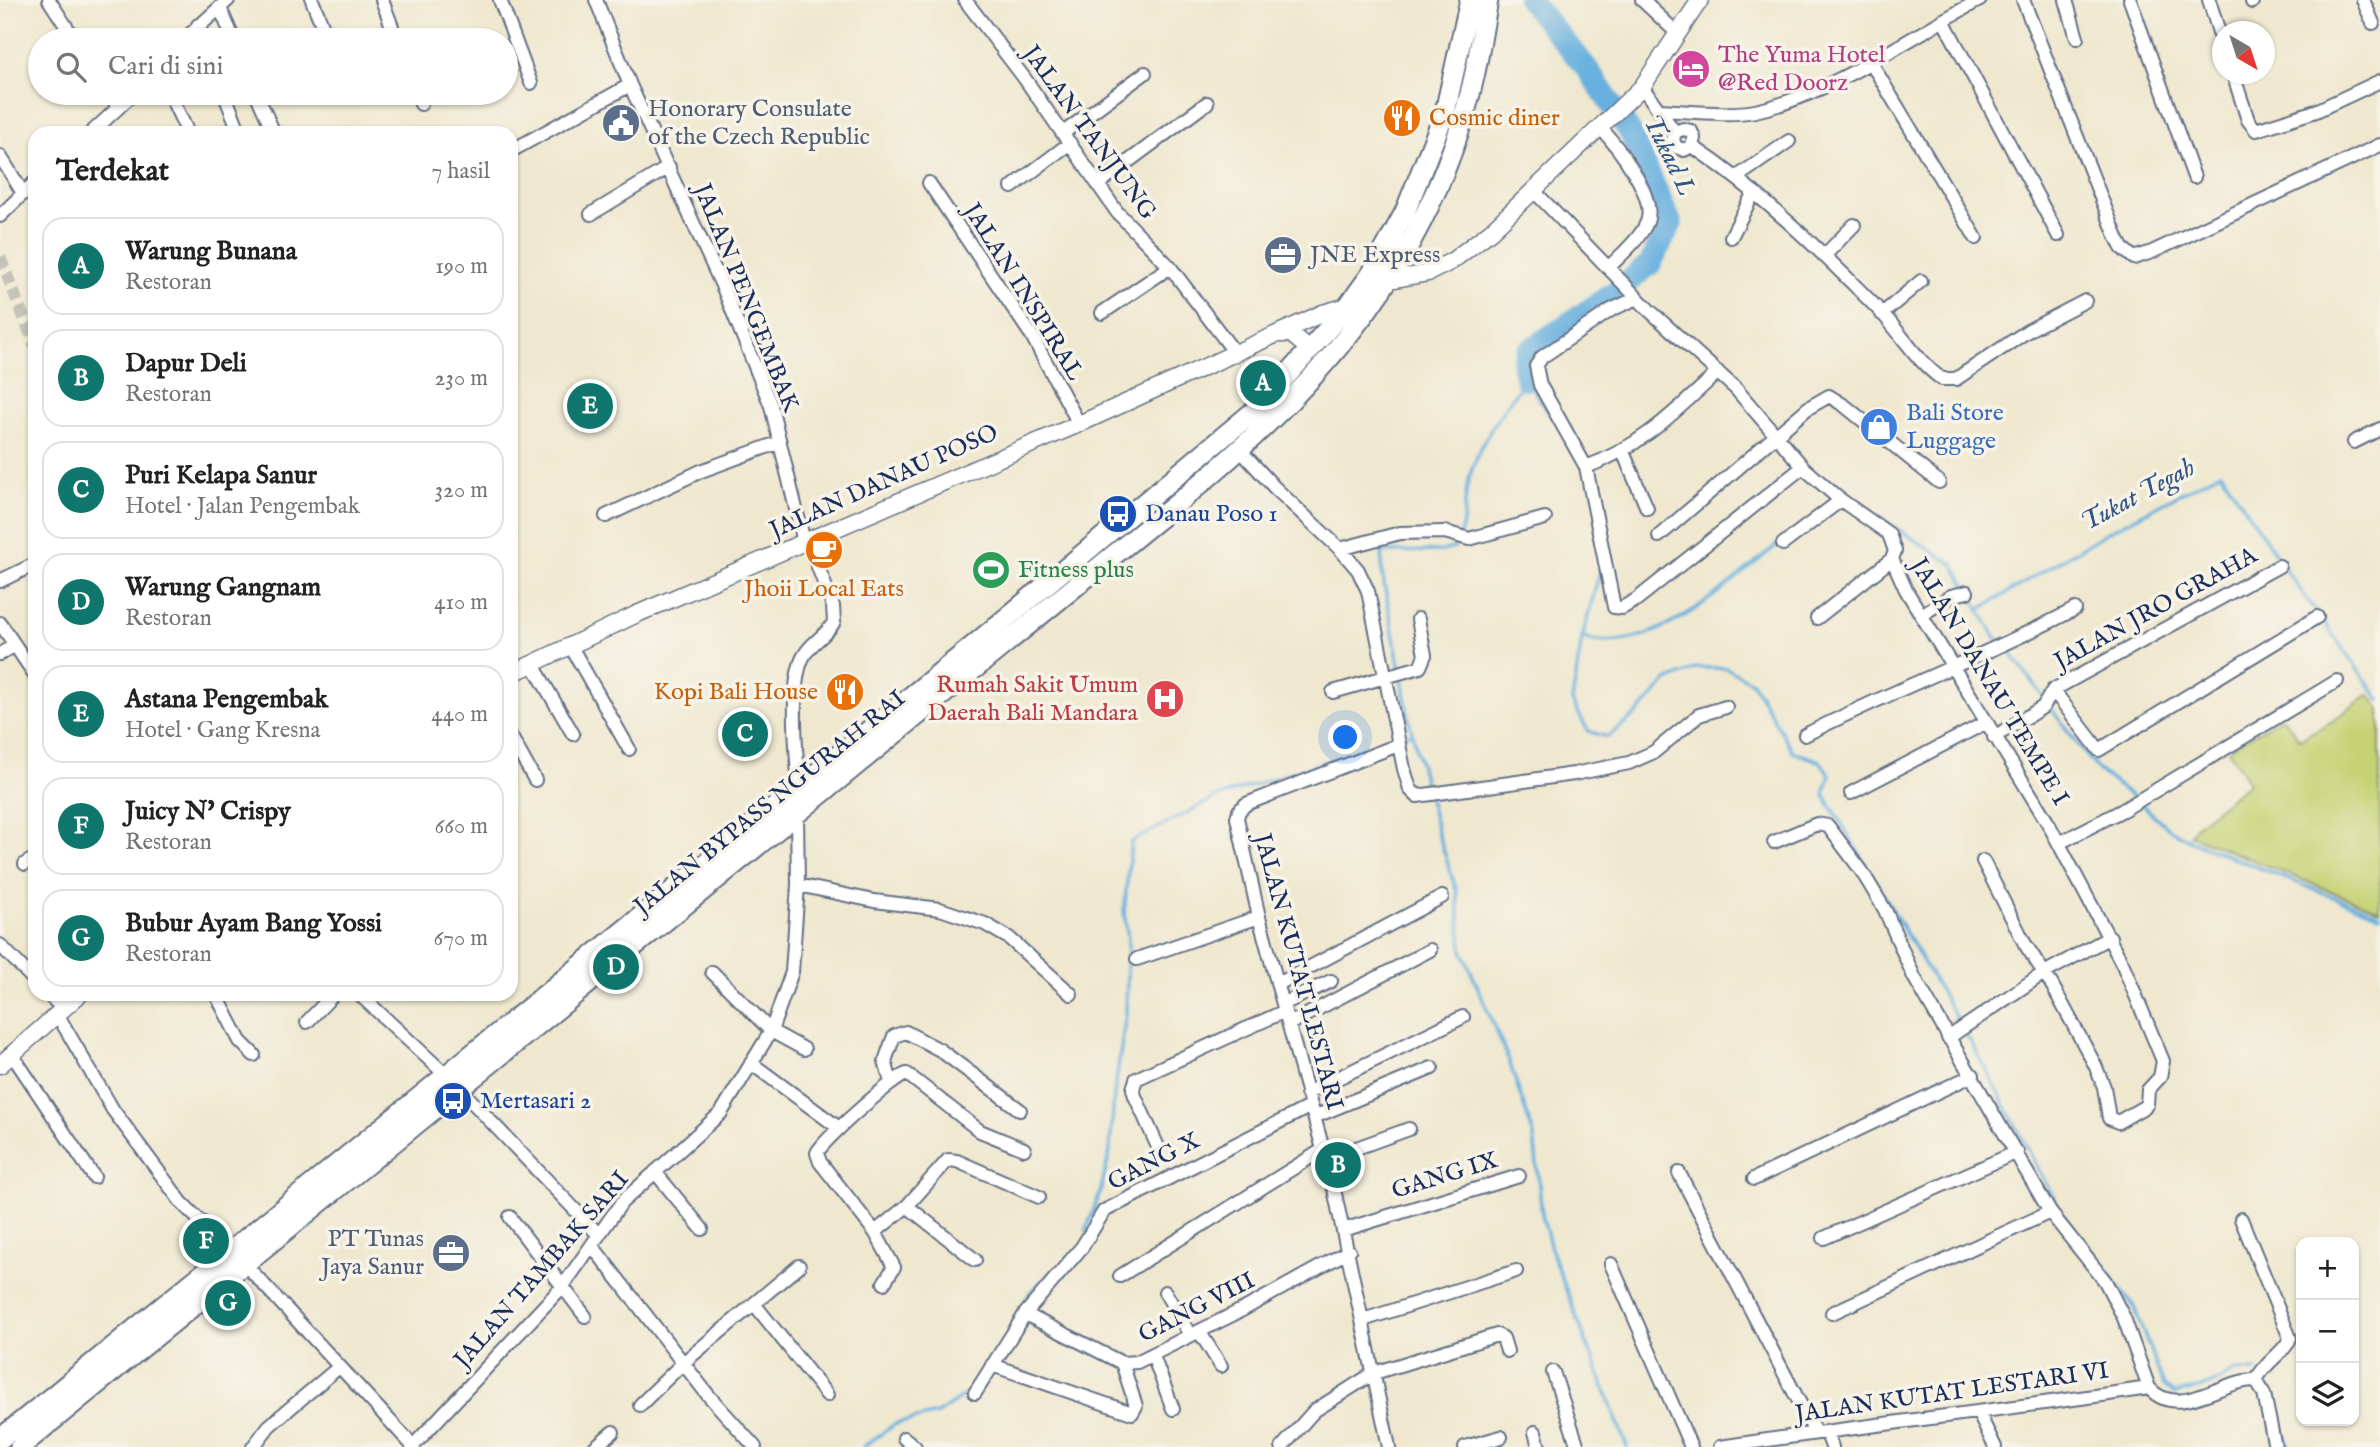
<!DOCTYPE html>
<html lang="id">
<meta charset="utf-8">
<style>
body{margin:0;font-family:"IM FELL English",serif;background:#f2f2f2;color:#222}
.controls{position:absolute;right:21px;bottom:21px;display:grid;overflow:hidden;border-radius:14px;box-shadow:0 2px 5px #0004}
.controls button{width:63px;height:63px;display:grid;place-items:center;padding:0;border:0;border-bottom:2px solid #e0e0e0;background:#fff;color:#222;font:35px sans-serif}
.compass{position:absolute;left:2212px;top:21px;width:63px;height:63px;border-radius:50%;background:#fff;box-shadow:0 2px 5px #0004;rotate:141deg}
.you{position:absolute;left:1346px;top:738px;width:24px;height:24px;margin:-18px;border:5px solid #fff;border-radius:50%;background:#1a73e8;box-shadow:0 0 0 10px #1a73e833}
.badge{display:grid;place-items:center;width:46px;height:46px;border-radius:50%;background:#0f766e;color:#fff;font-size:23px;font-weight:700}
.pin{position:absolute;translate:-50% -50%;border:4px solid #fff;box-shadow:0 2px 7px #0006}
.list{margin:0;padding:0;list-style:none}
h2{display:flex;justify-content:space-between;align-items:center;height:91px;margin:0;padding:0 28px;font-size:30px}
h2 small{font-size:23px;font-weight:400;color:#767676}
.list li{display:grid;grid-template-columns:46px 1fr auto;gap:21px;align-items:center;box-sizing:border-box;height:98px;margin:0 14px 14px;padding:0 14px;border:2px solid #e0e0e0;border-radius:21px}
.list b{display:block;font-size:26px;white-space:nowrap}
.list p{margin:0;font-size:23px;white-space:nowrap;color:#767676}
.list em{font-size:23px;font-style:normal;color:#767676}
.icon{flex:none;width:38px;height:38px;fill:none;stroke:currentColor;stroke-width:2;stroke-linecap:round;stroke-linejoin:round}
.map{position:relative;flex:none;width:2380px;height:1447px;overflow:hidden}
.search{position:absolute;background:#fff;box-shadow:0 2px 5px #0004;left:28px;top:28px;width:490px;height:77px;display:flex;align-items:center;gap:18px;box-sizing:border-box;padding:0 24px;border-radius:38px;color:#767676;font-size:26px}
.panel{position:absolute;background:#fff;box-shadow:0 2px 5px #0004;left:28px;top:126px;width:490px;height:875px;border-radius:21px}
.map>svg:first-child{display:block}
</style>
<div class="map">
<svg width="2380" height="1447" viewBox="0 0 2380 1447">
<rect width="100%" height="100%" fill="#f7f3e8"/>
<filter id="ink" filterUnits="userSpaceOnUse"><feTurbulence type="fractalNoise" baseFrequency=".0143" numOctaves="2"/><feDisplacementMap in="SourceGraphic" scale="14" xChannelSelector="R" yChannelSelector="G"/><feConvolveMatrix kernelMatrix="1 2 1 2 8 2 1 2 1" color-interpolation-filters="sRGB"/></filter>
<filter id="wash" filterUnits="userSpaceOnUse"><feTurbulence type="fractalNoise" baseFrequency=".00686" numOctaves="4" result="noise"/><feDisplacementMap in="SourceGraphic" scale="28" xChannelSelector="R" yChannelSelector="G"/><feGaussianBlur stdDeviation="1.57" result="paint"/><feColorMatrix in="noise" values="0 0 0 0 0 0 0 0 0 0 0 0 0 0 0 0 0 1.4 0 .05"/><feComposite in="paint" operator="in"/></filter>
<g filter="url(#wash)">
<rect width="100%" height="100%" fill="#efe8cf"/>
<!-- green -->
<path fill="#c6d374" stroke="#708169" stroke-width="2" d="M2369 694 2380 709V911L2190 835 2196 825 2249 783 2228 749 2282 717 2300 739 2334 720Z"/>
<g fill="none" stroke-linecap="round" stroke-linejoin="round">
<!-- stream -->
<path stroke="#68b0df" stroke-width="3.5" d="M1549 413 1526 379C1503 409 1480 441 1469 478 1462 503 1468 522 1455 547L1443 551 1382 552V572L1410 724 1437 830 1457 892 1462 950 1509 1061 1534 1136 1542 1215 1553 1256 1627 1447
M1843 491 1852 500 1953 564 1995 637 2002 642
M1601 567 1582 638 1572 701 1588 731 1607 737 1638 713 1667 681 1697 668H1726L1752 682 1793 752 1820 761 1830 775 1824 794 1980 1058 2061 1212 2133 1305 2164 1386 2175 1394 2210 1385 2235 1371H2257
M1979 610 2108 532 2221 472 2286 570 2380 700
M1582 638C1655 659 1728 582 1781 542
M2007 648 2041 694
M2052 710 2097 769 2134 798
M2140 803 2168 828 2193 842 2380 915
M1086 1230 1101 1190 1110 1151 1114 1094 1126 1015 1128 940 1124 911 1131 842 1215 798 1412 733
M1019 1313 1030 1292 1056 1269
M2263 1376 2270 1395
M2272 1402 2289 1447
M863 1447 895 1424 937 1414 971 1391"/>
<!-- river -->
<path stroke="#68b0df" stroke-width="23" d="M1526 379 1523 364 1527 352 1615 292 1650 264 1671 224 1630 132 1585 66 1529 0"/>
</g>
</g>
<g filter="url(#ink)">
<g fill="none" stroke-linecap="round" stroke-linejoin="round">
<!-- minor-tunnel -->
<path stroke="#c5c3b8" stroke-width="12" stroke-dasharray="12 6" stroke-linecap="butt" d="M0 257 35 346"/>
<defs>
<path id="minor" d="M49 0 75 40
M312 0 328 40
M382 0 397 40
M500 0 531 83
M596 0 630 85 724 290 771 406 804 542
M965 0 1025 79 1117 212 1170 267 1235 353
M1642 0 1678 34
M2023 0 2117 238 2122 248 2134 258 2152 252 2380 145
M2066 0 2077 38
M2130 0 2194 177
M2209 0 2222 42
M2252 0V2
M2363 0 2373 23
M220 8 234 40
M1943 20 2058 235
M198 25 204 40
M184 40 228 0
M1870 61 1976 238
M2233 74 2248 120 2256 130 2316 111 2380 81
M1642 87 1675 132 1673 140 1676 147 1684 150 1692 146 1694 138 1691 131 1683 129 1675 132
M109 93 114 101
M169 93 188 133
M224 93 240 133
M256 93 274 133
M416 93 421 104
M1659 110C1688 111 1728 116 1755 111 1829 96 1912 35 1980 0
M1600 127C1617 146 1657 196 1647 222 1640 239 1621 255 1608 268
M91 133 134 93
M1063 133 1145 73
M1692 146C1762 193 1822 252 1881 312 1901 333 1918 363 1942 379H1956L2029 330 2085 301
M511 151 630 85
M0 156 23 193
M1737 177 1789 141
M929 183 1032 336 1079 424
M1098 184 1207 103
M1012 187 1070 143
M1534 191 1649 310 1736 389 1803 467 1838 498 1889 534 1895 551 1892 559 1906 590 2048 823 2123 965 2163 1061 2160 1077 2148 1090 2147 1104 2144 1107 2118 1122 2109 1118 2104 1087 2095 1065 2052 985 2025 944 1983 861
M591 214 669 167
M0 216 35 182
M1731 237 1754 192
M1824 256 1854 225
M1637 298 1611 310 1542 357 1536 366 1540 385 1586 467 1614 607 1622 608 1636 600 1803 467
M1102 313 1170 267
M1882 314 1921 281
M2354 442 2380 429
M1241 451 1275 488 1340 549 1358 570 1368 591 1404 769 1410 789 1417 796 1574 774 1629 763 1654 752 1699 715 1726 707
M1623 452 1647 508
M1586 467C1641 447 1676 411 1718 372
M606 516 701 471 780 442
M1659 536 1808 408 1829 396 1845 406 1939 482
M1783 544 1841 500
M1340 549 1400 533 1445 532 1469 539 1545 518
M0 581 35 564
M1923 614 1951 596 1967 592
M1817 618 1892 559
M0 623 35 675
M570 645 629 749
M0 654 15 645
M532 663 573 734
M2053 690 2279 566
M1333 692 1420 667 1425 655 1418 619
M1805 735C1893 689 1987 656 2075 609
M511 737 535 780
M1994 737 2043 707 2053 690 2099 750 2317 617
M799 789C797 757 788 679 805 654 813 641 827 635 834 622L833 606 808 541
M1851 793 1985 723
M1774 842 1817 824 1828 826 1861 870 1885 910 1914 977 2050 1212 2105 1281 2124 1318 2149 1388C2179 1421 2222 1379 2256 1380L2264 1394 2275 1447
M2059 843 2123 810 2337 681
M25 864 35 858
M798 885 874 901 940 909 985 924 1009 938 1071 994
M0 945 35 981
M1137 959 1259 917
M712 972 771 1031 804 1049
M1278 984 1442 897
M48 994 63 1009
M216 994 240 1041 254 1055
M359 994 446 1075
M1283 1004 1331 981
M57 1014 113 1110 182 1203 255 1275 414 1447
M307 1022 334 994
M1289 1024 1430 950
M1948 1038 2044 973 2110 937
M11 1053 94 1177
M751 1063 839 1128
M891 1082 885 1061 894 1036 906 1032 940 1050 1020 1110
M459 1088 599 1235
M1307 1093 1463 1017
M1314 1117 1432 1068
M1158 1147 1135 1096 1133 1089 1136 1079 1285 1011
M1024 1149 980 1131 907 1074C895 1076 822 1141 817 1153L820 1162 875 1232 907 1206 948 1160 957 1161 1039 1197
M1326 1159 1409 1129
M655 1172 702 1229
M1679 1173 1815 1432
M1754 1179 1973 1075
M907 1206 975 1260
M510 1217 585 1316
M2241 1219 2290 1338C2286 1352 2266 1360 2256 1380
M1343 1230 1519 1176
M875 1232 894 1267 884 1283
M1824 1238 2017 1152
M593 1247 708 1395 755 1447
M1611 1264 1691 1447
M1120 1276 1324 1149
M1165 1292 1190 1335
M755 1305 827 1395
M1832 1313 2050 1212
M1025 1314 1122 1363 1137 1362 1244 1309 1349 1251
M1363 1320 1516 1271
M1199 1331 1221 1366
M1153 1356 1173 1409
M992 1365 1132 1413 1136 1406 1122 1363
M1553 1372 1578 1447
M975 1393 1025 1314 1082 1247 1104 1211 1311 1106
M640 1405 683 1363 799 1266
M1979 1414 1995 1447
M1826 1431 1832 1447
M1535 1432 1539 1447
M904 1438 915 1447
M253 1447 269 1426 339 1367
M412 1447 563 1286 622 1202 721 1113 771 1031 792 972 798 885 797 814
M595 1447 613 1432
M1282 1447 1314 1411 1374 1373 1497 1335 1503 1338 1507 1351
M1389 1447 1334 1189 1259 917 1237 818 1239 811 1246 804 1398 745
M1465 1447 1501 1437
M1720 1447C1863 1425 2006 1410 2149 1388"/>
<path id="tertiary" d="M1390 280 1428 273 1452 261 1491 231 1642 87 1700 0
M1277 334H1291L1311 351
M511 674 637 614 1079 424 1323 313 1348 306
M0 1065 80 994"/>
<path id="trunk" d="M0 1439 974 645 1260 406 1348 306 1372 273 1405 212 1445 112 1470 0
M20 1447 1174 506C1308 395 1413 285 1464 115 1476 77 1481 39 1488 0"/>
</defs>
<!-- minor casing -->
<use href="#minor" stroke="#657086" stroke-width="16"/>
<!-- tertiary casing -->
<use href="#tertiary" stroke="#657086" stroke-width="19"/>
<!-- trunk casing -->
<use href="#trunk" stroke="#657086" stroke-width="23"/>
<!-- minor -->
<use href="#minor" stroke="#fff" stroke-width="12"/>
<!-- tertiary -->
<use href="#tertiary" stroke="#fff" stroke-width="16"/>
<!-- trunk -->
<use href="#trunk" stroke="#fff" stroke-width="19"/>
</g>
</g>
<!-- icons -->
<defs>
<symbol id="hotel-disc" viewBox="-11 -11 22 22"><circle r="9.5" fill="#d1479c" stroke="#f7f3e8"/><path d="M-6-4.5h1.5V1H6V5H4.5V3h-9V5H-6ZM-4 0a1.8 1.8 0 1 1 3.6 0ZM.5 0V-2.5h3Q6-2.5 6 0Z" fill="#fff"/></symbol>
<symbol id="restaurant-disc" viewBox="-11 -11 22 22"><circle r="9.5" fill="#e8710a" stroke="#f7f3e8"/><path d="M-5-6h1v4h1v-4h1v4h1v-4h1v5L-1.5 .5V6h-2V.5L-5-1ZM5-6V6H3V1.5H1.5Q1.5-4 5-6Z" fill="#fff"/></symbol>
<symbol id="civic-disc" viewBox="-11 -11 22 22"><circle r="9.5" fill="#5c6f8a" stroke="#f7f3e8"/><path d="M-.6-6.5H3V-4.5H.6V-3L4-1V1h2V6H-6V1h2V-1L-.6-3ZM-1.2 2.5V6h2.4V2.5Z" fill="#fff"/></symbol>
<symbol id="office-disc" viewBox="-11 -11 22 22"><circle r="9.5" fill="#5c6f8a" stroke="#f7f3e8"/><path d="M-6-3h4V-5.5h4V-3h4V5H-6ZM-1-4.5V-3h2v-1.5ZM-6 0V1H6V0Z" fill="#fff"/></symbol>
<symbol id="shop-disc" viewBox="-11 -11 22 22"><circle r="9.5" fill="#3f7fe0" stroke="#f7f3e8"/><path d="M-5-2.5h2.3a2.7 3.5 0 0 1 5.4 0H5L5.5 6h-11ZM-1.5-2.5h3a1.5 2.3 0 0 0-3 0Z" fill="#fff"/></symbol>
<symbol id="bus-disc" viewBox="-11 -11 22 22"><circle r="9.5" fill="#1a4fb4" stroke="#f7f3e8"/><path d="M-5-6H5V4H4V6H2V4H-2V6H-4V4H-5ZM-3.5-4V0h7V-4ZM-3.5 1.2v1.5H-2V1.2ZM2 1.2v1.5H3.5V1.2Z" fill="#fff"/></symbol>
<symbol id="cafe-disc" viewBox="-11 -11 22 22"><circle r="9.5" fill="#e8710a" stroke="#f7f3e8"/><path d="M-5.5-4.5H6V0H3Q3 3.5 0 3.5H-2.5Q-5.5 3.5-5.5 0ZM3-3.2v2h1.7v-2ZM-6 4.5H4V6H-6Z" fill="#fff"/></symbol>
<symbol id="stadium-disc" viewBox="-11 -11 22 22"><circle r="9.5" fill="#2e9e5b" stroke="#f7f3e8"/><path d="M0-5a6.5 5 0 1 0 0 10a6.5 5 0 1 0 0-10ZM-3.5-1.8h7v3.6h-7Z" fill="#fff"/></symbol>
<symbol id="hospital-disc" viewBox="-11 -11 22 22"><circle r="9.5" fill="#e0444e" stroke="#f7f3e8"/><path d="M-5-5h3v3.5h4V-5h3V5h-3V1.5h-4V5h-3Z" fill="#fff"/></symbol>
</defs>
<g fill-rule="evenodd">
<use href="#hotel-disc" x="1669" y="47" width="44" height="44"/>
<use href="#restaurant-disc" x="1380" y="96" width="44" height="44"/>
<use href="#civic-disc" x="599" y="101" width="44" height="44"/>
<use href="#office-disc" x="1261" y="233" width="44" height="44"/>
<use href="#shop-disc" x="1857" y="405" width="44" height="44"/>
<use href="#bus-disc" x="1096" y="492" width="44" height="44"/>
<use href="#cafe-disc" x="802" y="528" width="44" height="44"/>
<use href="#stadium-disc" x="969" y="548" width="44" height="44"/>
<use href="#restaurant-disc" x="823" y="670" width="44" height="44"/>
<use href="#hospital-disc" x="1143" y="677" width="44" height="44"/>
<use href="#bus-disc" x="431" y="1079" width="44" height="44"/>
<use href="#office-disc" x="429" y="1231" width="44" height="44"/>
</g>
<g text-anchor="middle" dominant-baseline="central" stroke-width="7" stroke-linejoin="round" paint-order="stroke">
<!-- hotel labels -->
<g font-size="24" fill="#b23c85" stroke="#f7f3e8" text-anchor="start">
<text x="1718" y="55">The Yuma Hotel<tspan x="1718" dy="28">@Red Doorz</tspan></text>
</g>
<!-- service labels -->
<g font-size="24" fill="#4e5e75" stroke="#f7f3e8" text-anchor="start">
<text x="648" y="109">Honorary Consulate<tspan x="648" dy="28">of the Czech Republic</tspan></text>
<text x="1310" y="255">JNE Express</text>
<text x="424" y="1239" text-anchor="end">PT Tunas<tspan x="424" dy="28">Jaya Sanur</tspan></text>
</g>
<!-- food labels -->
<g font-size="24" fill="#c56008" stroke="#f7f3e8" text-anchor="start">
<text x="1429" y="118">Cosmic diner</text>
<text x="824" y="589" text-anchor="middle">Jhoii Local Eats</text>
<text x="818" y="692" text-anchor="end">Kopi Bali House</text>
</g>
<!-- street labels -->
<g font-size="24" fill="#1b2f5e" stroke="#f7f3e8">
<text transform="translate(1089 133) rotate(54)">JALAN TANJUNG</text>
<text transform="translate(1023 292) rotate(58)">JALAN INSPIRAL</text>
<text transform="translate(746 298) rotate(68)">JALAN PENGEMBAK</text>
<text transform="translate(884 482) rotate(-24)">JALAN DANAU POSO</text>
<text transform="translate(2156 609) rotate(-29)">JALAN JRO GRAHA</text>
<text transform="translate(1989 682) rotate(59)">JALAN DANAU TEMPE I</text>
<text transform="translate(770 803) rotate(-39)">JALAN BYPASS NGURAH RAI</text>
<text transform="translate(1298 972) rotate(75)">JALAN KUTAT LESTARI</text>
<text transform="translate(1154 1162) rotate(-27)">GANG X</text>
<text transform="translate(1445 1176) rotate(-17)">GANG IX</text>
<text transform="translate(542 1270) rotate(-49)">JALAN TAMBAK SARI</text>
<text transform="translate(1197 1308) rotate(-27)">GANG VIII</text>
<text transform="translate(1952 1393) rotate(-8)">JALAN KUTAT LESTARI VI</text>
</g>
<!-- shop labels -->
<g font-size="24" fill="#366cbe" stroke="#f7f3e8" text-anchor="start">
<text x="1906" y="413">Bali Store<tspan x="1906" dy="28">Luggage</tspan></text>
</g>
<!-- transit labels -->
<g font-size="24" fill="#164399" stroke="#f7f3e8" text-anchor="start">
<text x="1145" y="514">Danau Poso 1</text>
<text x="480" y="1101">Mertasari 2</text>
</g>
<!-- leisure labels -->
<g font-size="24" fill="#27864d" stroke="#f7f3e8" text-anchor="start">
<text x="1018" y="570">Fitness plus</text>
</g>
<!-- health labels -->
<g font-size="24" fill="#be3a42" stroke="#f7f3e8" text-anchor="end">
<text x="1138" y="685">Rumah Sakit Umum<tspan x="1138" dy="28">Daerah Bali Mandara</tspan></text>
</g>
<!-- water labels -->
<g font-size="26" font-style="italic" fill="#325685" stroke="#f7f3e8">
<text transform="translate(1669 155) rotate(64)">Tukad L</text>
<text transform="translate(2138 495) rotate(-28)">Tukat Tegah</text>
</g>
</g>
</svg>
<div class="controls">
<button>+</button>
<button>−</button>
<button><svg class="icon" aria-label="layers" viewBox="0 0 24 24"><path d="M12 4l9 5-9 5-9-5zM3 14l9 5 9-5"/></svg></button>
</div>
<svg class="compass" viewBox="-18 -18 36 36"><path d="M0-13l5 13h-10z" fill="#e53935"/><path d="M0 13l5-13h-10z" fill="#767676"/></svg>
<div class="you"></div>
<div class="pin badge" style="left:1263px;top:383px">A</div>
<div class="pin badge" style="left:1338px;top:1165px">B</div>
<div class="pin badge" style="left:745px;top:734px">C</div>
<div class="pin badge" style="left:616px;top:967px">D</div>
<div class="pin badge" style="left:590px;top:406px">E</div>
<div class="pin badge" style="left:206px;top:1241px">F</div>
<div class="pin badge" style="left:228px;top:1303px">G</div>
<div class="search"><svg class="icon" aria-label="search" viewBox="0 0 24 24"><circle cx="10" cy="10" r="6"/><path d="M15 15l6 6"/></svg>Cari di sini</div>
<section class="panel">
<h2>Terdekat<small>7 hasil</small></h2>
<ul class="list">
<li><span class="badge">A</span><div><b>Warung Bunana</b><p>Restoran</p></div><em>190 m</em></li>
<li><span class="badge">B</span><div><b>Dapur Deli</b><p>Restoran</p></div><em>230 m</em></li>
<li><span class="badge">C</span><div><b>Puri Kelapa Sanur</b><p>Hotel · Jalan Pengembak</p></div><em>320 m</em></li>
<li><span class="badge">D</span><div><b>Warung Gangnam</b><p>Restoran</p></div><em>410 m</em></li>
<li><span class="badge">E</span><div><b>Astana Pengembak</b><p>Hotel · Gang Kresna</p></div><em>440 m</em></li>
<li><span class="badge">F</span><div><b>Juicy N' Crispy</b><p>Restoran</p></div><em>660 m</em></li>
<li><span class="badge">G</span><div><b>Bubur Ayam Bang Yossi</b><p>Restoran</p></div><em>670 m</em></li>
</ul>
</section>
</div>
